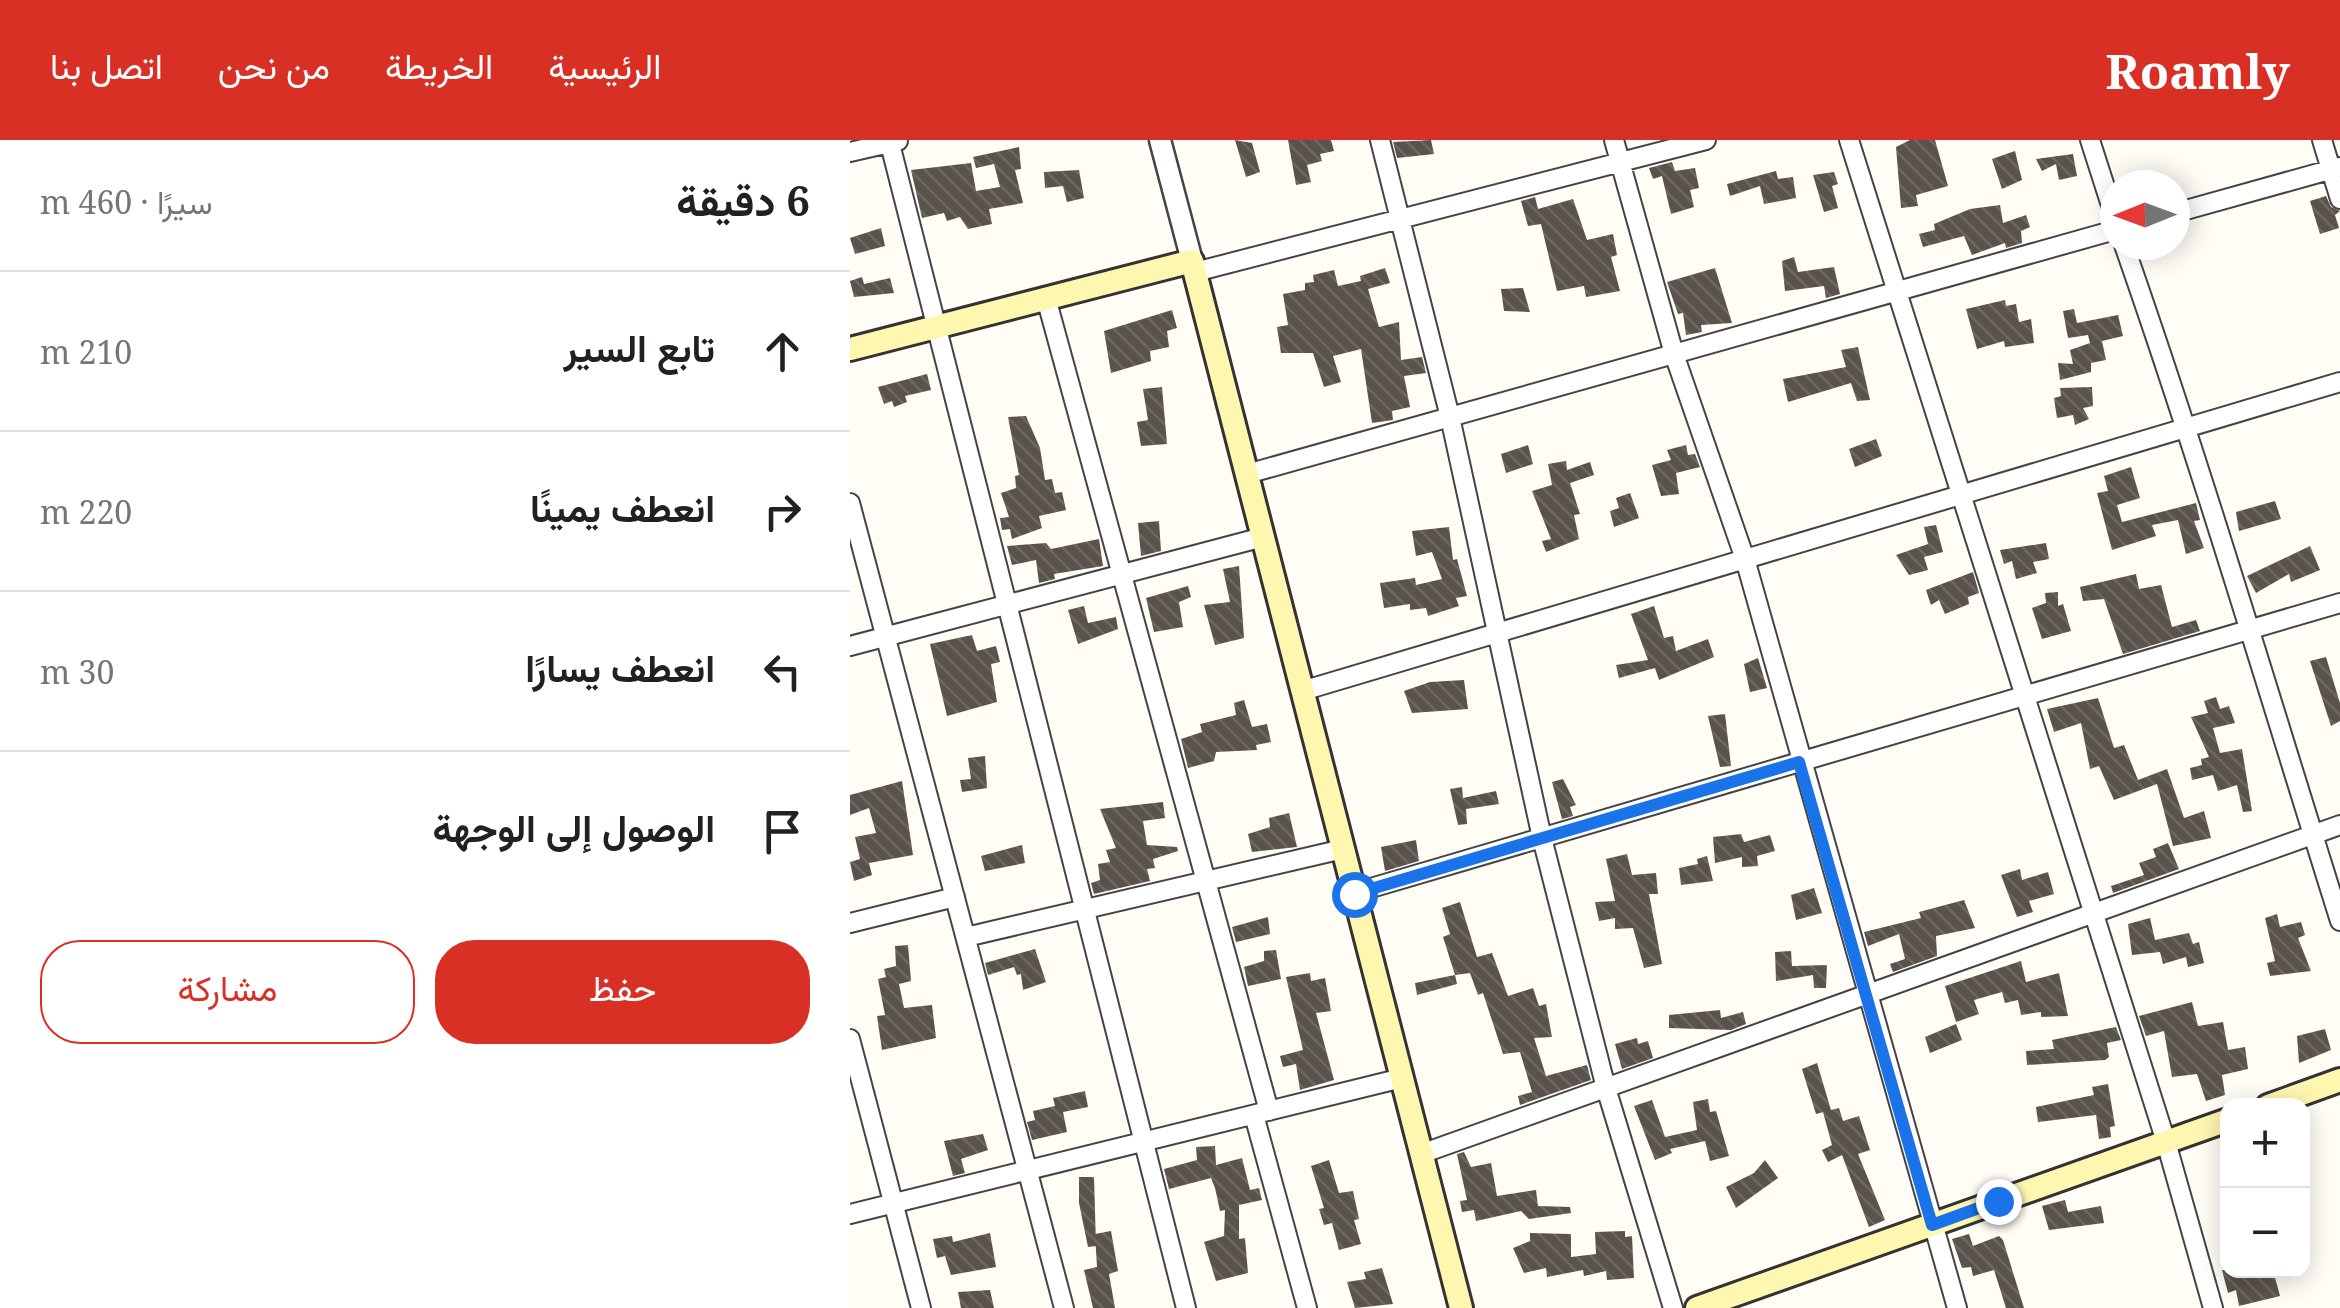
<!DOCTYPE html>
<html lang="ar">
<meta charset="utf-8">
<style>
body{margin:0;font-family:"Noto Serif",Vazirmatn,serif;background:#f6f6f6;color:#202124;direction:rtl}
.controls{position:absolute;right:30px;bottom:30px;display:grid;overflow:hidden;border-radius:20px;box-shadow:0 5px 25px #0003}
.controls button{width:90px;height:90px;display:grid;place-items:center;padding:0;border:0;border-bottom:2px solid #e0e0e0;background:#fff;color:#202124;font:50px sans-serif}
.compass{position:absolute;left:1250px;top:30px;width:90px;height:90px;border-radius:50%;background:#fff;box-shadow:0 5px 25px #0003;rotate:269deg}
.stop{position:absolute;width:30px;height:30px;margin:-22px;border:8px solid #1a73e8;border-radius:50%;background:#fff}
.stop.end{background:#1a73e8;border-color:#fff;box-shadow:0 2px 10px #0008}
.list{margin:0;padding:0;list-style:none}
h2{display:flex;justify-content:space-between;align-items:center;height:130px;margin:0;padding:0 40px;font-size:42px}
h2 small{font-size:32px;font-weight:400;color:#757577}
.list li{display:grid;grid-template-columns:65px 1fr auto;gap:30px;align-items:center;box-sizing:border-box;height:160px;padding:0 40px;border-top:2px solid #e0e0e0}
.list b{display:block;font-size:38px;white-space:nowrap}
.list em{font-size:32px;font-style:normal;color:#757577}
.actions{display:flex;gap:20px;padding:30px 40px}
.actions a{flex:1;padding:22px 0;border:2px solid #d93025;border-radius:40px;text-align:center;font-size:35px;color:#d93025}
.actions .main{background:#d93025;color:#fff}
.icon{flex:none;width:55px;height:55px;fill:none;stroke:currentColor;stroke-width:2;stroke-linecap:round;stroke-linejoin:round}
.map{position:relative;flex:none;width:1490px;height:1168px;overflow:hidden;direction:ltr}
header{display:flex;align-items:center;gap:60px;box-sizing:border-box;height:140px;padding:0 50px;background:#d93025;color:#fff}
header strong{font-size:48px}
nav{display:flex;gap:55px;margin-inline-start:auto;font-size:35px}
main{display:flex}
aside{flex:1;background:#fff}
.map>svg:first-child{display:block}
</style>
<header>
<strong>Roamly</strong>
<nav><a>الرئيسية</a><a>الخريطة</a><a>من نحن</a><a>اتصل بنا</a></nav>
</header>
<main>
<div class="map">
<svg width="1490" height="1168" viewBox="0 0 1490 1168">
<defs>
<pattern id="building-back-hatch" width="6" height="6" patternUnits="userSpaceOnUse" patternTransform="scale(2.5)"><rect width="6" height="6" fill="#5a524d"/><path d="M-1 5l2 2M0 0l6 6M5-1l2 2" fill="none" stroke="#6d6662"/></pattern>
</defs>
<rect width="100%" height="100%" fill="#fffdf5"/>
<!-- building -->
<path fill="url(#building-back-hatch)" d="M385 0 402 3 410 32 396 37Z
M438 0H481L484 11 470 14 472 21 457 25 461 42 446 45Z
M581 0 584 14 547 18 543 2Z
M1060 0H1085L1098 46 1066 55 1068 66 1051 68 1046 7Z
M169 7 171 29 165 30 173 63 139 69 142 84 118 89 110 77 97 81 94 73 72 78 61 30 121 23 126 51 150 47 144 24 126 28 123 17Z
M1165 11 1172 40 1152 49 1142 19Z
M1223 14 1227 36 1209 40 1206 24 1192 31 1186 19Z
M822 22 825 31 845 28 849 48 840 50 844 67 821 74 812 36 803 39 799 28Z
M229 30 234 58 217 62 213 46 195 48 194 32Z
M926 31 928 39 943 37 946 58 914 64 910 46 880 56 877 44Z
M984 32 988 44 982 46 988 68 974 72 963 35Z
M1476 56 1481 67 1490 71 1485 75 1489 88 1470 94 1460 61Z
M685 57 688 69 723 59 737 100 763 94 767 115 761 117 770 151 736 157 734 146 707 151 691 84 678 86 671 61Z
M1150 65 1153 83 1176 75 1180 87 1171 91 1172 103 1156 108 1155 103 1122 115 1114 96 1073 107 1069 94 1085 90 1084 84 1120 69Z
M31 88 35 106 5 114 0 98Z
M944 117 948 132 984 127 990 154 976 158 974 146 935 151 932 121Z
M535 128 540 143 518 149 529 187 549 182 551 220 572 217 576 233 554 236 560 267 542 271 543 280 522 283 511 209 483 216 491 242 474 247 463 213H431L427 187 438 185 433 154 455 150V143L464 142 463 135 484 130 488 146 511 141 510 136Z
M865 128 882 183 851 185 852 192 836 195 833 173 828 174 817 142Z
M12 137 14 144 40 138 44 153 4 157 0 141Z
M673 148 680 172 654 171 651 149Z
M1155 160 1156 166 1166 164 1169 182 1181 179 1184 203 1155 207 1154 201 1127 209 1116 169Z
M1224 169 1227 183 1268 175 1273 196 1252 201 1256 220 1241 223V232L1210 240 1208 223 1223 224 1220 210 1240 203 1238 195 1218 198 1213 171Z
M322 170 327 188 317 191 319 207 300 211 301 221 261 233 254 191Z
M1008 207 1020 260 1007 261 1001 243 938 262 933 239 996 227 991 210Z
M77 234 81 250 55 256 57 262 44 267 42 261 34 264 28 247Z
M312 247 317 304 291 306 287 282 298 280 293 249Z
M1242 247 1243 266 1233 268 1239 279 1225 285 1223 275 1207 278 1204 258 1211 256 1210 248Z
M176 276 190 308 195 340 202 339 205 353 212 352 216 370 189 376 192 388 162 399 160 389 152 390 150 378 159 377 151 353 166 348 165 336 169 335 158 277Z
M1026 299 1032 316 1005 327 999 309Z
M678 305 683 324 656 333 651 314Z
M836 305 838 315 845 314 850 327 826 333 829 354 811 356 802 325 821 320 817 310Z
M716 321 717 330 740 322 744 335 720 343 730 374 724 375 729 399 696 412 692 401 701 399 682 351 702 345 698 324Z
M1281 327 1290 358 1267 365 1272 382 1346 363 1350 380 1344 381 1354 408 1336 414 1328 380 1302 385 1306 396 1262 410 1247 353 1258 351 1254 336Z
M780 353 789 378 764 387 760 371 769 368 766 358Z
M1425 361 1431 379 1389 391 1386 372Z
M309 381 311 411 291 416 288 383Z
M1086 385 1093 412 1074 417 1078 430 1059 435 1046 415 1078 404 1074 387Z
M599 387 603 420 607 419 617 456 606 458 609 466 578 476 576 468 560 470V464L534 468 530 443 565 438 566 445 592 439 582 412 566 416 562 391Z
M249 399 253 426 204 434 205 439 189 443 186 420 162 425 157 406 196 403 201 409Z
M1196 403 1199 419 1183 422 1187 433 1166 439 1162 421 1154 424 1150 410Z
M1460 406 1470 430 1441 442 1439 434 1406 453 1397 436Z
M389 426 394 498 365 505 354 465 380 462 373 429Z
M1123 432 1129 453 1118 457 1119 464 1095 474 1089 460 1081 465 1076 450Z
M1286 434 1289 449 1311 445 1322 487 1346 480 1350 491 1273 514 1254 459 1233 461 1230 447Z
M338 446 341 457 329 462 333 487 304 492 296 458Z
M1208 452V466L1213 464 1221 491 1192 499 1182 468 1196 463 1195 453Z
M234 466 238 483 266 477 268 489 228 504 218 470Z
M804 466 814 498 823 496 826 511 858 499 864 517 809 540 805 528 769 538 766 525 798 520 781 474Z
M122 495 127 511 146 506 150 522 141 524 147 562 97 576 80 504Z
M1476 517 1490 563V581L1481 586 1460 521Z
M908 518 917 548 900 552 894 524Z
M614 540 618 569 562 573 554 551 580 542Z
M1366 557 1370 569 1379 566 1385 583 1363 588 1370 613 1392 609 1402 671 1393 672 1387 645 1368 651 1363 635 1342 640 1340 628 1352 625 1351 619 1359 617 1341 577 1358 573 1354 561Z
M1248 558 1264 608 1274 605 1288 640 1317 629 1334 678 1354 671 1361 698 1323 706 1307 644 1264 660 1249 626 1240 629 1231 583 1204 592 1197 569Z
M394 560 402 587 417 584 421 602 406 605 407 610 366 612 364 621 338 628 331 599 352 592 350 584 386 575 384 563Z
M875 574 881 626 870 627 858 576Z
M135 616 137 648 112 652 110 640 121 639 118 618Z
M713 639 726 665 720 667 723 676 712 679 702 642Z
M52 641 63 715 19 723 22 735 4 741 0 722 10 719 5 697 26 693 19 668 0 675V655Z
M612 647 613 658 646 651 649 664 616 669 617 684 608 685 600 649Z
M313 662 315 678 293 681 297 705 327 707 328 711 303 719 305 728 297 729 300 741 244 754 241 743 250 740 248 724 260 722 256 710 266 708 250 669Z
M439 673 447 707 402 712 398 694 420 687 419 678Z
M891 694 894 702 920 695 925 711 907 716 908 726 892 727V717L865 723 863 697Z
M566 700 569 721 535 731 531 707Z
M1318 703 1329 729 1263 753 1261 746 1294 735 1289 723 1306 717 1303 709Z
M172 705 175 723 135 731 131 716Z
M777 714 782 735 806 733 808 754H799L812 824 794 828 783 788 765 789V778L749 781 745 762 765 761 756 719Z
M857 716 863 741 831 745 829 728 848 724 847 719Z
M1170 729 1172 740 1198 732 1204 754 1179 761 1183 772 1167 777 1151 735Z
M964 748 972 773 946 780 941 755Z
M1114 760 1125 788 1086 796 1087 816 1043 832 1040 824 1055 819 1049 794 1018 806 1014 792 1071 778 1069 772Z
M610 762 627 817 642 813 658 856 683 848 689 866 696 864 702 897 684 898 696 936 737 925 741 940 670 965 668 956 682 952 670 912 653 914 633 853 628 855 620 833 605 835 607 844 567 855 565 843 605 835 593 797 600 794 592 768Z
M1427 774 1430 787 1451 782 1455 795 1448 798 1461 831 1420 836 1417 823 1425 821 1415 778Z
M418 777 420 794 386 802 382 787Z
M1300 778 1305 800 1339 793 1343 804 1349 802 1354 823 1338 827 1336 817 1313 824 1310 812 1282 815 1278 784Z
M58 805 61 841 49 844 54 868 82 865 86 898 32 910 27 876 35 875 28 839 36 837 34 829 46 826 45 806Z
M185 809 196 842 173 850 171 834 167 835 164 827 138 835 135 823Z
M426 810 431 839 398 846 394 827 414 821V811Z
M941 811 942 826 977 825 976 848H964L963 835 926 841 925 812Z
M1171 821 1176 842 1209 833 1218 876 1191 877V872L1171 875 1168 860 1155 863 1152 852 1124 860 1129 874 1106 882 1095 846Z
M460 833 461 841 475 838 481 871 466 873 484 940 450 950 446 924 433 927 430 916 453 910 436 837Z
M1342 862 1348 886 1373 882 1378 910 1395 907 1398 929 1372 935 1375 955 1356 961 1347 934 1322 937 1314 891 1296 896 1289 876Z
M870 870 871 878 893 872 896 884 881 890 819 888V875Z
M1106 884 1112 900 1080 913 1075 897Z
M1266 887 1271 900 1257 903 1259 917 1255 920 1177 925 1176 911 1204 909 1202 900Z
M1475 889 1481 910 1449 923 1447 896Z
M787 898 788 904 798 901 803 918 772 929 765 904Z
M967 923 981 970 966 974 952 929Z
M1258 944 1265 986 1260 987 1261 997 1249 999 1246 975 1188 982 1186 967 1244 955 1242 947Z
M235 951 238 967 213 972 217 992 182 1000 177 982 185 980 183 971 205 966 203 958Z
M858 959 860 972 866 971 879 1016 860 1021 855 1001 820 1009 822 1013 805 1020 784 966 802 960 815 997 847 990 843 962Z
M989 968 993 981 1009 976 1020 1010 1008 1014 1035 1080 1019 1087 992 1015 978 1022 972 1010 982 1005 973 972Z
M133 994 138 1010 111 1019 115 1033 103 1036 94 1001Z
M365 1006 366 1025 392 1018 400 1050 409 1048 412 1060 389 1065V1099L395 1098 398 1133 366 1141 354 1102 374 1096 375 1070 370 1071 365 1048 361 1038 319 1049 314 1029 347 1020 346 1007Z
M614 1012 621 1027 641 1023 647 1056 686 1050 688 1066 720 1067 721 1073 679 1079 671 1071 626 1081 624 1070 612 1072 610 1061 617 1060 607 1014Z
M479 1020 489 1053 503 1051 509 1079 504 1080 511 1104 489 1110 482 1083 474 1085 469 1069 474 1068 461 1026Z
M915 1020 928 1038 886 1068 876 1047 904 1033Z
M229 1037H244L246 1106 238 1107 229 1063Z
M1215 1060 1218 1072 1251 1066 1254 1083 1199 1090 1192 1066Z
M261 1091 268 1131 259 1134 265 1168H243L234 1130 247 1127 245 1094Z
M775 1091V1097L782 1096 784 1138 757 1140 756 1131 734 1136 733 1130 697 1137 696 1128 674 1133 663 1108 680 1101V1093L721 1094V1117L746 1114 745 1092Z
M140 1093 146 1127 101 1135 95 1116 87 1118 83 1099 102 1096 103 1102Z
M1119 1094 1123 1106 1149 1096 1153 1100 1174 1168H1156L1144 1130 1123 1136 1121 1127 1112 1128 1102 1099Z
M532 1128 543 1164 505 1168 497 1142 516 1139 514 1132Z
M1372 1130H1423L1430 1156 1389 1166 1386 1150 1378 1153Z
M140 1150 144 1168H111L108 1152Z"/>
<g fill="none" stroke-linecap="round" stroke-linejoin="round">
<defs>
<path id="minor" d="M39 0 336 1168
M530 0 600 277 692 698 756 948 823 1168
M764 0 824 214 895 419 1107 1168
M999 0 1316 1002 1363 1168
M1240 0 1265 78
M1472 0 1490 59
M0 12 48 1
M1325 73 1490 27
M1274 105C1352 328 1419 555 1490 781
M345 132 856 0
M196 158 419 971
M397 334 1265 90
M0 363 214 1168
M0 506 413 397
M452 551 1490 242
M504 753 1490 463
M0 783 105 757
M116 797 493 709
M0 899 71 1168
M404 975 457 1168
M571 1014 1490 685
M0 1074 552 938"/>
<path id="tertiary" d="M310 0 342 121"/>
<path id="secondary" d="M0 209 342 121 611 1168
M1418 966 1490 940
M847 1168 1378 980"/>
</defs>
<!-- minor casing -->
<use href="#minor" stroke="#444" stroke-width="22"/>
<!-- tertiary casing -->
<use href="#tertiary" stroke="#444" stroke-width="25"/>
<!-- secondary casing -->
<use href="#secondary" stroke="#333" stroke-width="28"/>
<!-- minor -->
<use href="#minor" stroke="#fff" stroke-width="18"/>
<!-- tertiary -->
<use href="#tertiary" stroke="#fff" stroke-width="20"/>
<!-- secondary -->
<use href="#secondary" stroke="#fff6b0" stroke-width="22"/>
</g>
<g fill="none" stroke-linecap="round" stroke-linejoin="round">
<!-- route -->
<path stroke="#1a73e8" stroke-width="12" d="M504 754 949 622 1082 1085 1148 1061"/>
</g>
</svg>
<div class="controls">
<button>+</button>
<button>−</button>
</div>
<svg class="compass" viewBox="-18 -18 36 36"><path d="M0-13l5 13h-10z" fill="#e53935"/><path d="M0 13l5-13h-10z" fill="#757577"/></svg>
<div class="stop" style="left:504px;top:754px"></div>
<div class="stop end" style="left:1148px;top:1061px"></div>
</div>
<aside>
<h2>6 دقيقة<small>سيرًا · 460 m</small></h2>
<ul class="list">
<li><svg class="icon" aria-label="ahead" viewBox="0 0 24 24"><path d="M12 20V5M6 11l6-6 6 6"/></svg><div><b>تابع السير</b></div><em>210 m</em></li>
<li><svg class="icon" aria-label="right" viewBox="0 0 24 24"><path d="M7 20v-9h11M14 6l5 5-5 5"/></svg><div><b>انعطف يمينًا</b></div><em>220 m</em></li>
<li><svg class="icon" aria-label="left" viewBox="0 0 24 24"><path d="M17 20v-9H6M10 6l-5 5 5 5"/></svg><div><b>انعطف يسارًا</b></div><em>30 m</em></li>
<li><svg class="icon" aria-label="arrive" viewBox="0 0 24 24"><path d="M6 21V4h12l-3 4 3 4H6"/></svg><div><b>الوصول إلى الوجهة</b></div></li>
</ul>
<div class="actions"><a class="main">حفظ</a><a>مشاركة</a></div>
</aside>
</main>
